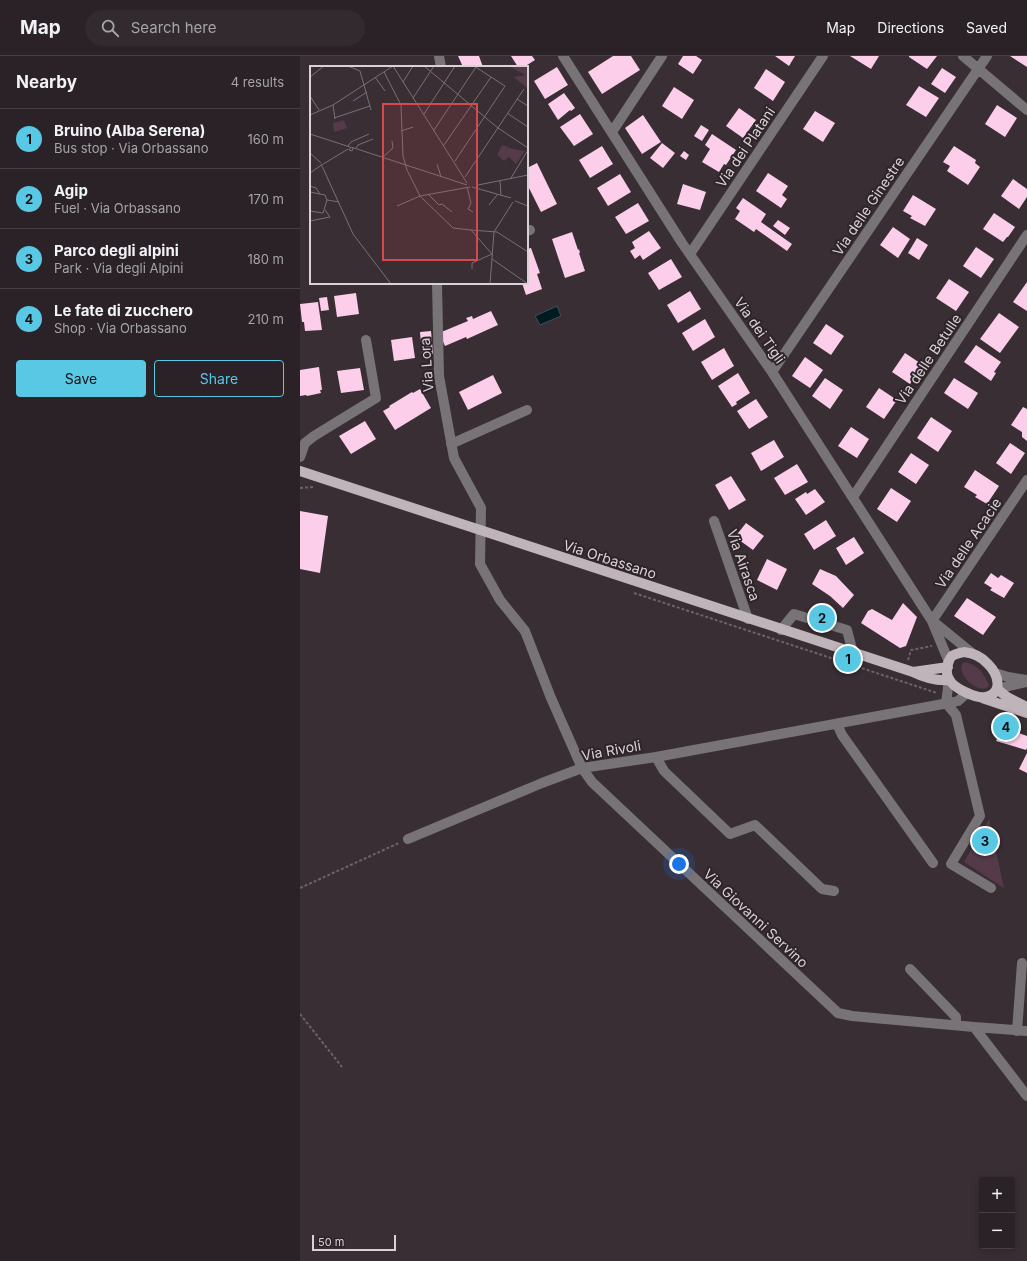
<!DOCTYPE html>
<meta charset="utf-8">
<style>
body{margin:0;font-family:Inter,sans-serif;background:#322a2f;color:#f1f3f6}
.controls{position:absolute;right:12px;bottom:12px;display:grid;overflow:hidden;border-radius:4px;box-shadow:0 2px 10px #0003}
.controls button{width:36px;height:36px;display:grid;place-items:center;padding:0;border:0;border-bottom:1px solid #463f44;background:#2a2227;color:#f1f3f6;font:20px sans-serif}
.scale{position:absolute;left:12px;bottom:10px;width:84px;box-sizing:border-box;padding-left:4px;border:2px solid #d8d2d6;border-top:0;font-size:11px;line-height:14px;white-space:nowrap;color:#d8d2d6;-webkit-text-stroke:3px #2e242a;paint-order:stroke}
.you{position:absolute;left:379px;top:808px;width:14px;height:14px;margin:-10px;border:3px solid #fff;border-radius:50%;background:#1a73e8;box-shadow:0 0 0 6px #1a73e833}
.badge{display:grid;place-items:center;width:26px;height:26px;border-radius:50%;background:#59c8e4;color:#111;font-size:13px;font-weight:700}
.pin{position:absolute;translate:-50% -50%;border:2px solid #fff;box-shadow:0 1px 4px #0006}
.list{margin:0;padding:0;list-style:none}
h2{display:flex;justify-content:space-between;align-items:center;height:52px;margin:0;padding:0 16px;font-size:17px}
h2 small{font-size:13px;font-weight:400;color:#a5a4a7}
.list li{display:grid;grid-template-columns:26px 1fr auto;gap:12px;align-items:center;box-sizing:border-box;height:60px;padding:0 16px;border-top:1px solid #463f44}
.list b{display:block;font-size:15px;white-space:nowrap}
.list p{margin:0;font-size:13px;white-space:nowrap;color:#a5a4a7}
.list em{font-size:13px;font-style:normal;color:#a5a4a7}
.actions{display:flex;gap:8px;padding:12px 16px}
.actions a{flex:1;padding:9px 0;border:1px solid #59c8e4;border-radius:4px;text-align:center;font-size:14px;color:#59c8e4}
.actions .main{background:#59c8e4;color:#111}
.icon{flex:none;width:22px;height:22px;fill:none;stroke:currentColor;stroke-width:2;stroke-linecap:round;stroke-linejoin:round}
.map{position:relative;flex:none;width:727px;height:1205px;overflow:hidden}
header{display:flex;align-items:center;gap:24px;box-sizing:border-box;height:56px;padding:0 20px;background:#2a2227;border-bottom:1px solid #463f44}
header strong{font-size:19px}
nav{display:flex;gap:22px;margin-inline-start:auto;font-size:14px}
.search{width:280px;height:36px;background:#322a2f;display:flex;align-items:center;gap:10px;box-sizing:border-box;padding:0 14px;border-radius:22px;color:#a5a4a7;font-size:15px}
main{display:flex}
aside{flex:1;background:#2a2227}
.map>svg:first-child{display:block}
</style>
<header>
<strong>Map</strong>
<div class="search"><svg class="icon" aria-label="search" viewBox="0 0 24 24"><circle cx="10" cy="10" r="6"/><path d="M15 15l6 6"/></svg>Search here</div>
<nav><a>Map</a><a>Directions</a><a>Saved</a></nav>
</header>
<main>
<aside>
<h2>Nearby<small>4 results</small></h2>
<ul class="list">
<li><span class="badge">1</span><div><b>Bruino (Alba Serena)</b><p>Bus stop · Via Orbassano</p></div><em>160 m</em></li>
<li><span class="badge">2</span><div><b>Agip</b><p>Fuel · Via Orbassano</p></div><em>170 m</em></li>
<li><span class="badge">3</span><div><b>Parco degli alpini</b><p>Park · Via degli Alpini</p></div><em>180 m</em></li>
<li><span class="badge">4</span><div><b>Le fate di zucchero</b><p>Shop · Via Orbassano</p></div><em>210 m</em></li>
</ul>
<div class="actions"><a class="main">Save</a><a>Share</a></div>
</aside>
<div class="map">
<svg width="727" height="1205" viewBox="0 0 727 1205">
<rect width="100%" height="100%" fill="#382e34"/>
<!-- green -->
<path fill="#553a4a" d="M666 606C678 610 684 617 689 629L687 632C676 636 658 620 662 608Z
M689 763 704 832 664 806Z"/>
<!-- water -->
<path fill="#001a21" stroke="#415157" d="M257 250 261 260 240 269 235 260Z"/>
<!-- building -->
<path fill="#fccee9" d="M158 0H179L183 11H163Z
M211 0H232L235 4 224 11H218Z
M313 0H331L340 14 302 38 288 16Z
M383 0H396L402 4 393 18 378 8Z
M475 0H495L489 10Z
M550 0H579L571 13Z
M609 0H637L627 13 609 1Z
M710 0H727V11Z
M257 11 268 29 245 43 234 25Z
M642 12 656 21 645 37 631 28Z
M466 13 485 26 473 45 454 32Z
M619 30 639 42 626 61 606 49Z
M374 31 394 44 382 63 362 50Z
M264 37 275 52 271 55 270 54 258 64 248 48Z
M697 49 717 62 705 81 685 68Z
M439 52 456 64 443 82 426 70Z
M515 55 535 67 523 86 503 73Z
M280 58 293 78 274 90 260 71Z
M343 59 361 86 342 98 325 72Z
M401 69 409 74 402 85 394 80Z
M412 78 436 94 426 109 424 108 419 116 402 106 410 93 405 89Z
M362 87 375 97 363 112 350 102Z
M302 90 313 108 290 122 279 104Z
M654 90 676 104 675 107 680 111 668 129 647 115 650 110 643 106Z
M384 95 389 99 386 104 380 100Z
M237 107 257 148 241 156 227 128V112Z
M468 117 488 130 482 139 487 143 481 152 456 135Z
M320 118 331 136 308 150 297 132Z
M713 123 727 133V141L719 153 701 140Z
M383 128 406 136 400 154 377 148Z
M613 139 636 153 625 170 610 162 612 160 603 155Z
M443 142 466 158 461 166 492 188 487 195 456 173 454 176 435 163 440 155 436 152Z
M338 147 349 165 326 178 315 161Z
M694 157 715 171 708 181H707L703 186 683 173Z
M478 164 490 172 485 179 473 170Z
M593 171 610 183 598 202 580 189Z
M349 175 361 192 343 204 340 199 335 203 330 195 335 192 332 186Z
M272 176 278 194 279 193 280 197H279L285 215 265 222 252 183Z
M617 182 628 189 619 204 608 197Z
M676 191 694 203 681 222 663 210Z
M231 192 240 217 237 218 242 233 226 239 222 227H227V193Z
M371 203 382 221 359 234 348 217Z
M649 223 669 236 656 255 636 242Z
M727 226V255L713 246Z
M390 235 401 253 378 267 367 249Z
M56 237 59 258 37 261 34 240Z
M27 241 29 254 21 255 19 242Z
M18 246 22 274 5 275 4 266H2L0 248Z
M191 255 198 269 167 283 166 281 145 290 139 277 168 265 166 262 172 260 173 263Z
M699 257 719 271 700 297 680 283Z
M405 263 415 281 393 295 382 277Z
M526 268 544 280 531 299 513 287Z
M131 275 133 298 122 299 120 276Z
M112 281 115 302 94 305 91 284Z
M676 289 701 306 694 316 696 317 691 325 664 306Z
M424 292 434 310 412 324 401 306Z
M605 297 623 309 610 328 592 316Z
M505 301 523 314 510 332 492 320Z
M19 311 22 334H20L21 337 7 340 6 339 0 340V314Z
M60 312 64 334 41 337 37 315Z
M438 317 450 337 436 346 437 348 432 351 418 330Z
M193 319 202 337 168 354 159 336Z
M525 322 543 334 530 353 512 340Z
M654 322 678 337 668 353 644 337Z
M579 332 597 344 584 363 566 351Z
M120 333 131 352 95 374 83 355 90 351 89 350 112 336 113 337Z
M456 343 468 361 449 373 437 355Z
M723 351 727 353V385L722 381V376L711 369Z
M631 361 652 375 638 396 617 382Z
M65 365 76 383 51 398 39 380Z
M551 371 569 383 557 402 538 390Z
M474 384 484 401 461 415 451 397Z
M710 387 725 397 711 418 696 407Z
M611 397 629 409 616 428 598 416Z
M497 408 508 426 485 439 474 422Z
M675 414 699 430 687 448 675 441 677 439 664 431Z
M431 420 446 444 429 454 415 429Z
M591 432 611 445 597 466 577 453Z
M515 433 525 446 506 459 495 443 506 436 507 438Z
M0 455 28 460 20 517 0 513Z
M526 464 536 480 514 494 504 478Z
M446 467 464 480 453 494 435 481Z
M554 481 564 497 546 509 536 492Z
M467 503 487 513 477 534 457 524Z
M520 513 536 520 554 539 543 552 530 540 512 528Z
M691 517 698 522 701 519 714 527 704 542 690 534 692 532 684 527Z
M667 542 696 561 683 579 654 560Z
M603 547 617 561 606 590 600 592 561 567 568 555 572 553 592 564Z
M702 671 727 680V692L726 694 696 685Z
M727 697V717L719 713Z"/>
<g fill="none" stroke-linecap="round" stroke-linejoin="round">
<!-- path -->
<path stroke="#6c6368" stroke-width="2" stroke-dasharray="3 2" stroke-linecap="butt" d="M0 432 13 431
M334 537 637 637
M608 604 611 594 632 590
M0 832 99 787
M0 958 42 1011"/>
<!-- minor -->
<path stroke="#787376" stroke-width="10" d="M139 0 141 11
M263 0 382 187 472 316 632 565 649 606
M663 0 727 54
M312 76 362 0
M227 175 230 174
M390 198 523 0
M137 227 139 320 154 402 181 452 180 508 200 544 225 575 251 642 282 712 292 726 538 957 552 960 674 971 727 1040
M472 316 687 0
M151 388 227 354
M0 401 5 387 14 380 76 342 66 284
M553 441 727 179
M414 465 448 563
M632 565 727 424
M634 566 672 597
M481 574 494 558 547 574 553 597
M695 617 708 621 727 624
M697 633 726 626
M646 647 656 659 680 760 651 808 691 832
M646 647 649 624
M537 668 542 679 633 807
M356 701 364 715 430 778 455 769 522 833 534 835
M108 783 242 727 282 712 356 701 654 646 658 645 667 637
M610 913 656 961V969
M674 971 727 975
M717 975 722 907"/>
<!-- major -->
<path stroke="#bfb4ba" stroke-width="10" d="M0 415 613 616C625 622 635 625 649 624
M664 596C673 597 682 601 688 608 698 618 704 637 686 641 676 643 653 632 649 623 645 617 647 605 652 600 655 598 660 597 664 596Z
M613 616 648 611
M697 633 707 641 727 651
M682 642 727 657"/>
</g>
<g text-anchor="middle" dominant-baseline="central" stroke-width="4" stroke-linejoin="round" paint-order="stroke">
<!-- street labels -->
<g font-size="14" fill="#d8d2d6" stroke="#2e242a">
<text transform="translate(445 91) rotate(-56)">Via dei Platani</text>
<text transform="translate(568 150) rotate(-56)">Via delle Ginestre</text>
<text transform="translate(460 274) rotate(55)">Via dei Tigli</text>
<text transform="translate(628 303) rotate(-56)">Via delle Betulle</text>
<text transform="translate(126 309) rotate(-94)">Via Lora</text>
<text transform="translate(668 487) rotate(-56)">Via delle Acacie</text>
<text transform="translate(310 503) rotate(18)">Via Orbassano</text>
<text transform="translate(444 509) rotate(71)">Via Airasca</text>
<text transform="translate(311 694) rotate(-10)">Via Rivoli</text>
<text transform="translate(456 862) rotate(43)">Via Giovanni Servino</text>
</g>
</g>
<!-- overview -->
<g transform="translate(10 10)">
<rect width="218" height="218" fill="#382e34"/>
<path d="M198 0H218V23L204 11 216 9ZM34 54 37 62 24 66 23 57ZM192 79 203 83 215 85 206 98 199 91 194 95 187 89Z" fill="#553a4a"/>
<path fill="none" stroke="#787075" stroke-width="1" d="M38 0 50 5 61 44M83 0 157 117M114 0 188 62 218 82M74 6 91 39 93 90 97 104 110 130 143 162 161 164 182 188 162 197V203M0 11 14 0M65 11 75 25M93 16 103 0M0 30 9 44M103 32 124 0M207 33 218 40M43 35 57 26M23 39 25 53M197 47 218 61M114 48 145 0M0 49 23 39 83 0M24 52 60 40M124 64 166 1M91 65 103 61M0 68 40 81M134 79 181 11M38 80 41 76 59 68M43 82 42 85 39 84 41 81 157 119M46 82 48 79 63 73M0 87 11 97M73 91 83 82 82 75M145 95 195 20 164 0M12 98 10 100 38 83M127 98 131 111M12 100 43 168 81 218M0 107 10 100M155 111 214 23M201 112 218 84M190 115 191 130M168 119 218 109M0 120 6 122 10 128M157 121 161 137 158 143 163 146M162 121 201 132M0 126 15 129 17 134 13 147 0 145M119 129 129 139 132 138 142 146M17 134 29 136M205 135 218 140M179 139 187 129M87 140 110 130 160 121M0 155 20 151 15 144M161 164 187 166 218 186M182 193 218 218M180 218 184 166 203 136"/>
<path fill="#d64a4b" fill-opacity="0.15" stroke="#d64a4b" stroke-width="2" d="M73 38H167V194H73Z"/>
<rect width="218" height="218" fill="none" stroke="#d8d2d6" stroke-width="2"/>
</g>
</svg>
<div class="controls">
<button>+</button>
<button>−</button>
</div>
<div class="scale">50 m</div>
<div class="you"></div>
<div class="pin badge" style="left:548px;top:603px">1</div>
<div class="pin badge" style="left:522px;top:562px">2</div>
<div class="pin badge" style="left:685px;top:785px">3</div>
<div class="pin badge" style="left:706px;top:671px">4</div>
</div>
</main>
